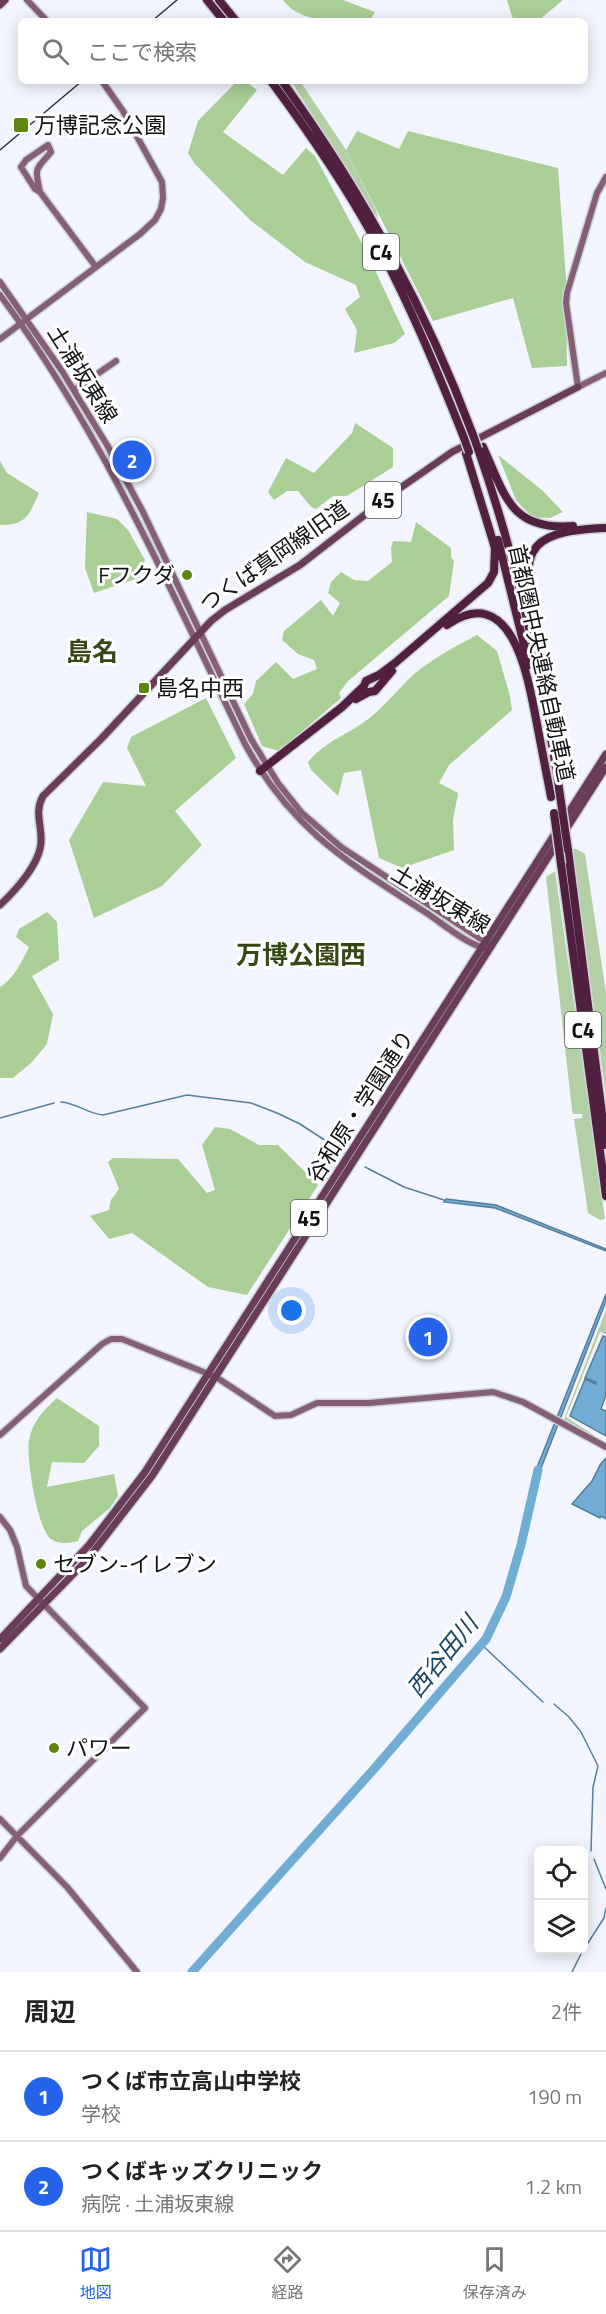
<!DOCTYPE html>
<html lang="ja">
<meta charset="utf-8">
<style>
body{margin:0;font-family:"Titillium Web","Noto Sans JP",sans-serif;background:#f6f6f6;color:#222}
.controls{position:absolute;right:18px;bottom:18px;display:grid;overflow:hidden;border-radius:9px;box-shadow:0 3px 15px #0003}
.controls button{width:54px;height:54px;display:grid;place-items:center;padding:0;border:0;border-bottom:2px solid #e0e0e0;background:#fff;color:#222;font:30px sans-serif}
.you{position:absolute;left:292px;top:1311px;width:21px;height:21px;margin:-15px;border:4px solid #fff;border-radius:50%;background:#1a73e8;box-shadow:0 0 0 9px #1a73e833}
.badge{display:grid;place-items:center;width:39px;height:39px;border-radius:50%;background:#2563eb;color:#fff;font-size:20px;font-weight:700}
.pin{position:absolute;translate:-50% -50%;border:3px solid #fff;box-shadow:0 2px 6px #0006}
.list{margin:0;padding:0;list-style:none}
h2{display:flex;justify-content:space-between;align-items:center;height:78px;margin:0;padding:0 24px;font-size:26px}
h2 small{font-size:20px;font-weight:400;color:#767676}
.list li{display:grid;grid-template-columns:39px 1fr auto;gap:18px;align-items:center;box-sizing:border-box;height:90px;padding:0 24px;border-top:2px solid #e0e0e0}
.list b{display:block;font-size:22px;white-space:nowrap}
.list p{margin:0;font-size:20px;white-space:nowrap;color:#767676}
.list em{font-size:20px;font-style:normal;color:#767676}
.icon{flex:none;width:33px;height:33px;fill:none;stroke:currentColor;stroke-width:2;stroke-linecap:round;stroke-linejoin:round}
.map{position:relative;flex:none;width:606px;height:1972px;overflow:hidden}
.search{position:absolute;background:#fff;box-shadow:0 3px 15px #0003;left:18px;right:18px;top:18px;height:66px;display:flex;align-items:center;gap:15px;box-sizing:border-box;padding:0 21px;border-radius:9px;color:#767676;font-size:22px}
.sheet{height:258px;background:#fff}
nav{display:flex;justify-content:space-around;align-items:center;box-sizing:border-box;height:84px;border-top:2px solid #e0e0e0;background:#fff;font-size:16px;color:#767676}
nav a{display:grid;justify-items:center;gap:3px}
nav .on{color:#2563eb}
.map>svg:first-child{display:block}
</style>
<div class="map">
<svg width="606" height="1972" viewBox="0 0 606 1972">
<rect width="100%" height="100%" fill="#f2f5fd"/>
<!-- green -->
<path fill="#b3cfa5" d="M291 81H300L346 150 376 210 378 219Z
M572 849H576L585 854 606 993V1095Z
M555 871 605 1219 600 1220 588 1213 574 1119 582 1118V1114H573L572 1110 546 877Z
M606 1310V1335L600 1332 566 1417 606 1443 564 1419Z"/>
<!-- forest -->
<path fill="#a9ce96" d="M283 0H343L375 12 370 21C342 21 301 25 283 0Z
M507 0H563L539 20 513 19Z
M237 81H245L257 90 223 132 283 175 306 148 315 156 367 253 405 334 394 343 354 353 357 330 345 309 360 297 356 285 305 262 250 220 194 163 188 153 198 121Z
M357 131 399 149 408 131 558 168 566 279 567 366 532 368 513 298 433 321 346 150Z
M355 423 393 448V467L347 496H333L316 509 311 507 298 491H287L274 500 268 492 286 458 314 473 352 433Z
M498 455 542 490 563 512 550 518 532 517 516 500Z
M0 461 7 473 39 493C29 515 27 525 0 525Z
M87 512 117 519 128 530 145 560 139 578 94 593 85 568Z
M416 522 451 548V557L454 561 449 596 348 681 339 693 341 698 279 751 262 746 244 704 253 694 256 681 276 662 293 679 317 669 314 660 298 654 282 640 284 631 321 600 333 616 340 603 328 593 331 582 341 572 354 580 368 581 392 562 391 548 393 541 411 542Z
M477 635 497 651 510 696 512 710 449 765 439 783 458 793 453 820 454 850 402 868 379 858 361 770 344 773 338 796 311 770 308 762C326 741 343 737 364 722 380 712 399 688 414 674 432 659 456 646 477 635Z
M206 698 236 758 175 811 202 845 162 886 94 918 69 840 103 782 146 786 127 748 131 737Z
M47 912 57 922 59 960 32 976 53 1014 47 1044 32 1062 13 1078H0V987C14 979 22 961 29 947L16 937 19 929Z
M215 1127 230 1129 259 1145H278L318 1185 247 1295 208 1287 132 1233 109 1239 90 1216 109 1210 111 1200 119 1189 108 1162 113 1158 178 1159 207 1193 215 1190 202 1145Z
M57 1398 99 1426V1446L84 1463 52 1462 47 1487 114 1474 118 1496 110 1508 82 1531 78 1541C70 1543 60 1545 51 1539 37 1529 26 1457 29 1440 33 1421 43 1411 57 1398Z"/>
<!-- water -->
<path fill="#71acd5" stroke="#547e9b" stroke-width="1.5" d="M446 1199 496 1205 606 1249V1251L495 1208 444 1202Z
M606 1294V1301L536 1481 532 1480Z
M603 1336 606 1337V1395L601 1409 606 1411V1436L570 1416 585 1379 596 1384V1382L585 1378Z
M606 1458V1519L601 1516 600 1518 572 1504 592 1481 600 1465Z"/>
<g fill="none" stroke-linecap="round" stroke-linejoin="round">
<!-- stream -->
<path stroke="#547e9b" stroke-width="1.5" d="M61 1102C77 1103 88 1114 103 1115L187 1095 251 1103 277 1113 300 1124 340 1150
M0 1118 54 1103
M365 1167 404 1187 444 1200
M482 1645 543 1702
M554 1704 569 1717 581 1732 598 1766 593 1787 591 1851
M594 1859 606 1889
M584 1949 604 1918 606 1908
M572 1972 583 1950"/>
<!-- river -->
<path stroke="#71acd5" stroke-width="9" d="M192 1972 374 1769 486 1639 506 1597 521 1545 538 1470"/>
<defs>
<path id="secondary" d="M27 0 47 21
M606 177 597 193 567 293 566 303 578 387 606 373
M40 192C34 166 36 170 51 152L48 145 26 160 21 167 35 189 40 192 96 267
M0 282 62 371 107 445 143 512 251 739 278 783 302 813 341 847 487 943
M0 295C103 434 170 589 245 744 292 830 346 861 425 912 442 923 465 943 484 948
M0 339 140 234 155 220 161 209 163 198 162 182 123 111 102 81
M74 390 116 361
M0 1435 102 1344 111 1339H122L216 1377 275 1416 291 1415 317 1403H369L493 1392 523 1402 606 1447
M0 1517 10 1530 17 1547 26 1586 145 1708 17 1836 0 1858
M0 1819 67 1887 137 1972"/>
<path id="primary" d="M0 5 5 0
M0 905C15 891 40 864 41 842 42 825 34 812 43 796L101 739 211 621 225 610 300 565 393 493 452 452 578 387
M0 1639 89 1545 145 1472 606 754
M0 1649 87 1560 152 1476 606 767"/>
<path id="highway" d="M207 0 224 21
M219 0 236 21
M271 81C308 131 344 183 374 238 409 302 437 370 464 438
M282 81C361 190 426 309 473 435
M483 447C505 495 510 531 573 526
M478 449C518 564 544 681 561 802
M498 540 529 665
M447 625C512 580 528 677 536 719 541 745 546 771 551 797
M537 630C521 555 519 531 606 528
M356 699 369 692 375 691 392 671
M260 771 342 707 364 686 366 681 379 675 395 663 488 583 494 572 495 548 466 453
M568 850 606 1145
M561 864 606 1196"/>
</defs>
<!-- secondary casing -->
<use href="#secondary" stroke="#ced1d8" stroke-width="9"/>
<!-- primary casing -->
<use href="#primary" stroke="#ced1d8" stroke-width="10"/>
<!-- highway casing -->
<use href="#highway" stroke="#ced1d8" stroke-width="11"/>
<!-- secondary -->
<use href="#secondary" stroke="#855f76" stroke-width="6"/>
<!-- primary -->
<use href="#primary" stroke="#693d59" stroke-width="7"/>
<!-- highway -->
<use href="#highway" stroke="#512040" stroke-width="8"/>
<!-- rail -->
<path stroke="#343539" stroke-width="1.5" d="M152 21 177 0
M0 150 82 81"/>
<defs>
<path id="highway-bridge" d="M473 435 478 449
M464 438 469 452
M561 802 568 850
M554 813 561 864"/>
</defs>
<!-- highway-bridge casing -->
<use href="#highway-bridge" stroke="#ced1d8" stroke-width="11" stroke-linecap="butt"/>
<!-- highway-bridge -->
<use href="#highway-bridge" stroke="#512040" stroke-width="8"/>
</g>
<!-- markers -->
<g fill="#5e860f" stroke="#fff" stroke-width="2">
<rect x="13" y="117" width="16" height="16" rx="3"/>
<circle cx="187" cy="575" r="6"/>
<rect x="138" y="682" width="12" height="12" rx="3"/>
<circle cx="41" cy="1564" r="6"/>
<circle cx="54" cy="1748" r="6"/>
</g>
<g text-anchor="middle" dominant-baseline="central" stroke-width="6" stroke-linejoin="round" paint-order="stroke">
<!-- shield labels -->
<g fill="#fff" stroke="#58585a" stroke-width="1.5">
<rect x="363" y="234" width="36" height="36" rx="4.5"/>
<rect x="365" y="482" width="36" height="36" rx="4.5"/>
<rect x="565" y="1012" width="36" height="36" rx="4.5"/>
<rect x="291" y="1200" width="36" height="36" rx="4.5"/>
</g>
<g font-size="21" font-weight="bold" fill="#101114">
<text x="381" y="252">C4</text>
<text x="383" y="500">45</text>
<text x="583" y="1030">C4</text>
<text x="309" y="1218">45</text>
</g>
<!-- poi labels -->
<g font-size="22" fill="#101114" stroke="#fff" text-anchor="start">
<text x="34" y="125">万博記念公園</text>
<text x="175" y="575" text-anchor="end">Fフクダ</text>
<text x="156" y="688">島名中西</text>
<text x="53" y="1564">セブン-イレブン</text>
<text x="66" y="1748">パワー</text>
</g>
<!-- street labels -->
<g font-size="22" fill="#101114" stroke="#fff">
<text transform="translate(83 374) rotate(58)">土浦坂東線</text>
<text transform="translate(274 556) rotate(-35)">つくば真岡線旧道</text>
<text transform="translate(542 663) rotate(78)">首都圏中央連絡自動車道</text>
<text transform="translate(441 899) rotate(31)">土浦坂東線</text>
<text transform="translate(360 1106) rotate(-57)">谷和原・学園通り</text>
</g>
<!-- water labels -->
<g font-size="24" font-style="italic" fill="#194763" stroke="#fff">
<text transform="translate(442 1656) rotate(-51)">西谷田川</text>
</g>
<!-- quarter labels -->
<g font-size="26" font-weight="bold" fill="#344814" stroke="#fff">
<text x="92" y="651">島名</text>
<text x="301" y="954">万博公園西</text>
</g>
</g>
</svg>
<div class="controls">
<button><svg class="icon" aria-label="locate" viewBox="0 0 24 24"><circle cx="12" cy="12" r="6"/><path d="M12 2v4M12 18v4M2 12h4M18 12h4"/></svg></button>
<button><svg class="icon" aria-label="layers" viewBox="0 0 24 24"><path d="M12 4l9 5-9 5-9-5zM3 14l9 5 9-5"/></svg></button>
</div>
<div class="you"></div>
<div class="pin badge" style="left:428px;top:1337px">1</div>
<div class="pin badge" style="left:132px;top:460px">2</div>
<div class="search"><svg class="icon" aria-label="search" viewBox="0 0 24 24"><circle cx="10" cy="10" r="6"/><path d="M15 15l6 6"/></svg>ここで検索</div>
</div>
<section class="sheet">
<h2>周辺<small>2件</small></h2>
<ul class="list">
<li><span class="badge">1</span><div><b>つくば市立高山中学校</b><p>学校</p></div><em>190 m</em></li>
<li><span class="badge">2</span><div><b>つくばキッズクリニック</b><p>病院 · 土浦坂東線</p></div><em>1.2 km</em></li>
</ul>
</section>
<nav>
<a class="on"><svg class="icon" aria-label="map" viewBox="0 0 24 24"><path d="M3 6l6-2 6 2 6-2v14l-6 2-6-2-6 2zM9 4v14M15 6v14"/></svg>地図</a>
<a><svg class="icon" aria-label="directions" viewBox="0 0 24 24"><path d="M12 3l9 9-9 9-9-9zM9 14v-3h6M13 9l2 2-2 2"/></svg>経路</a>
<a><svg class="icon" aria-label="saved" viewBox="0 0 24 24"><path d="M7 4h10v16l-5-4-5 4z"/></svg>保存済み</a>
</nav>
